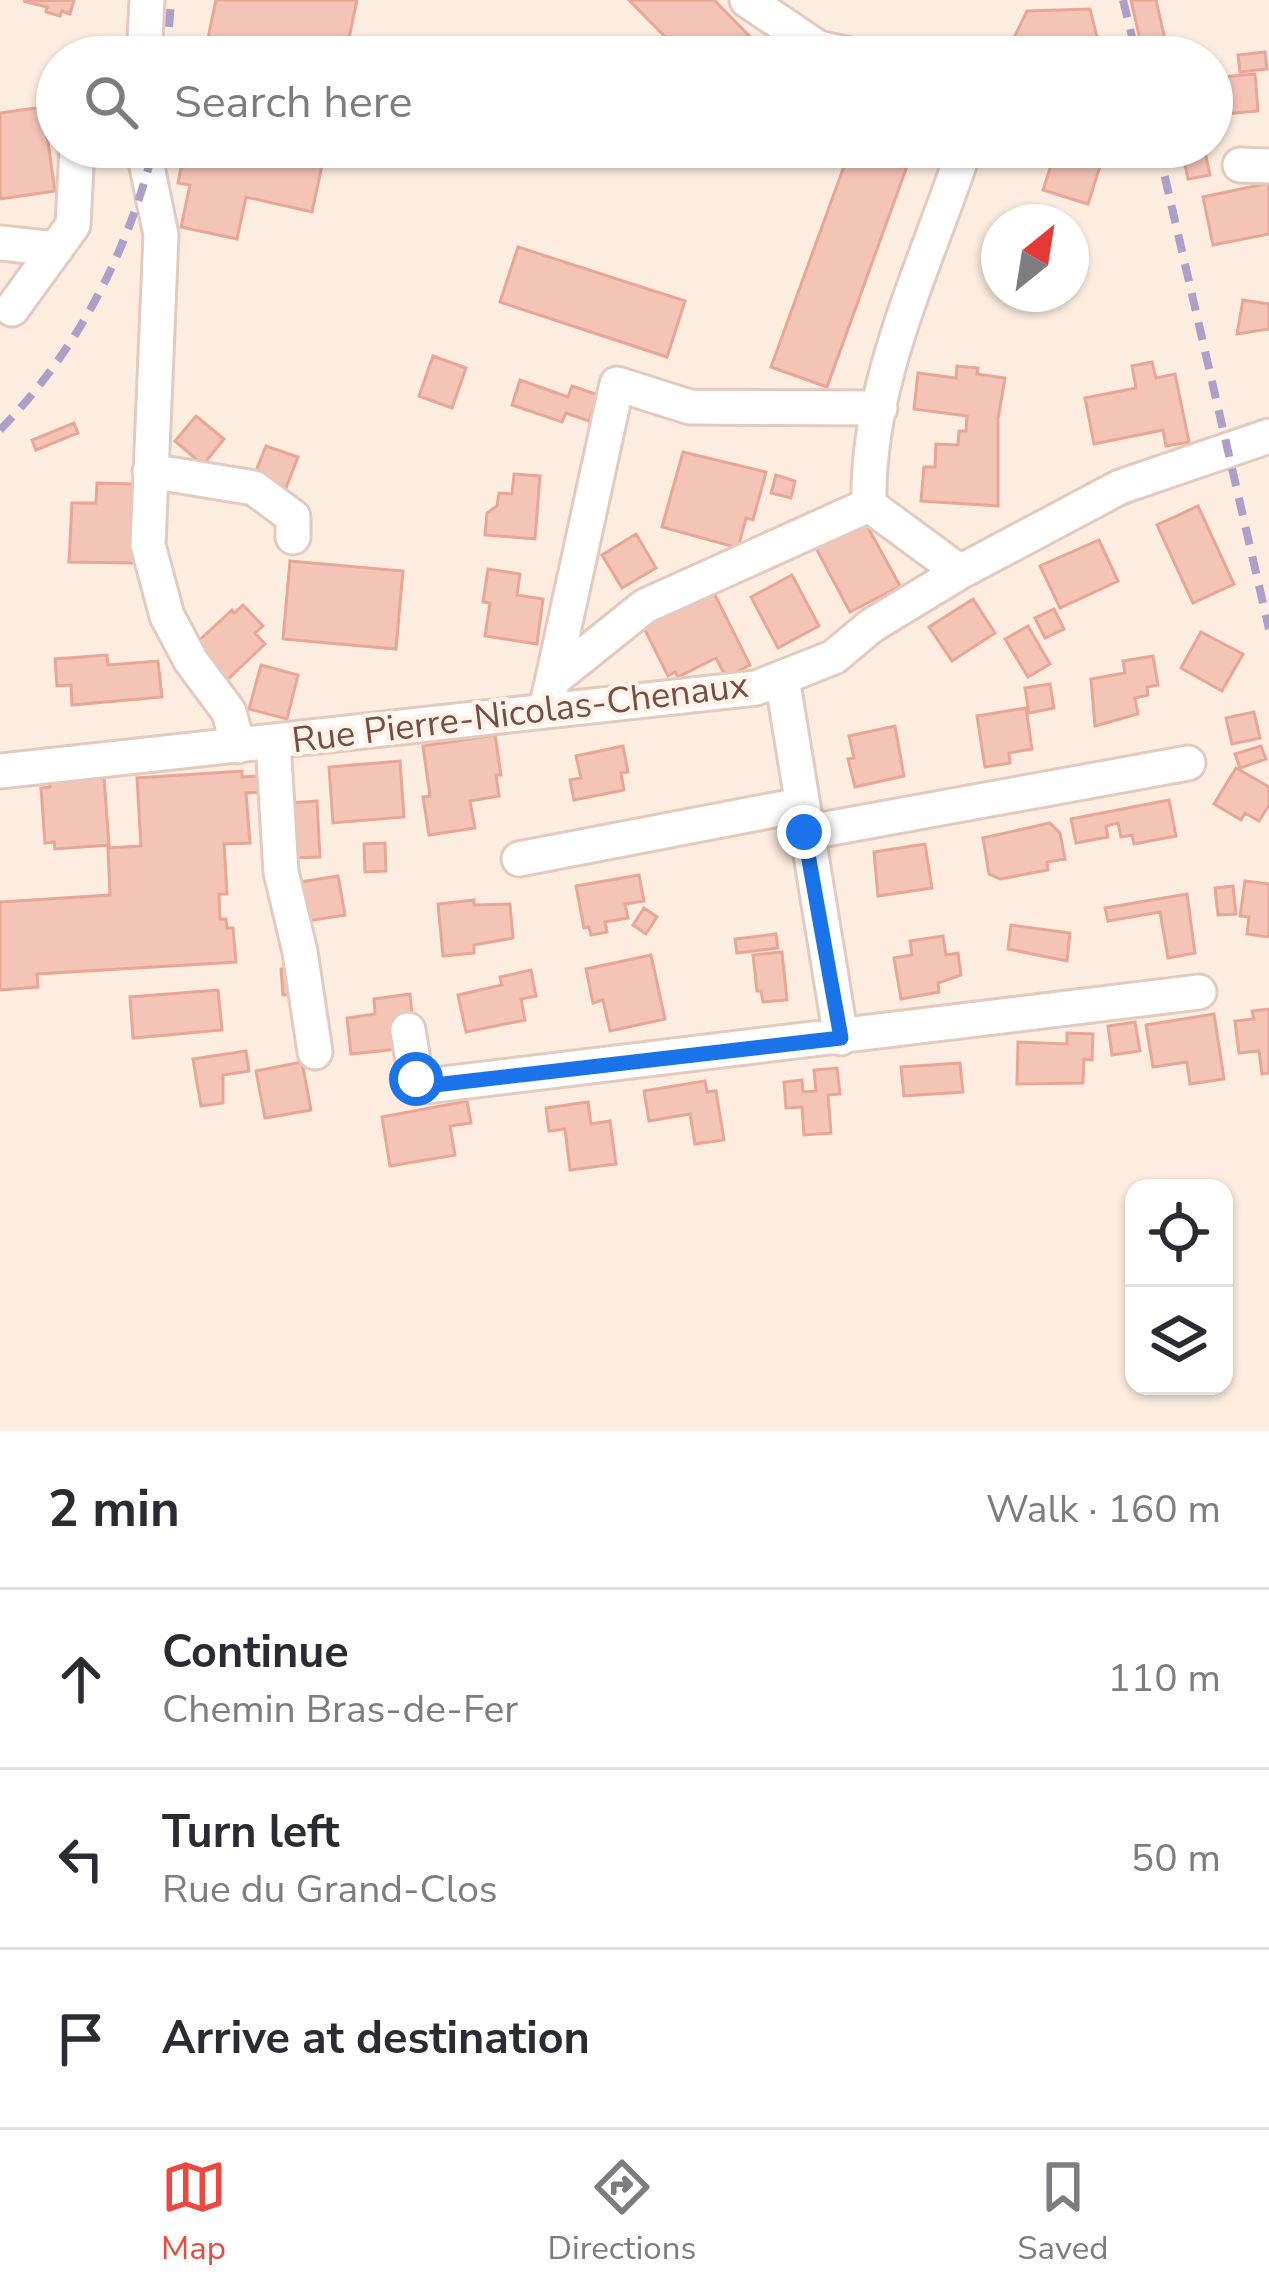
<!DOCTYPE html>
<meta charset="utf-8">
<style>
body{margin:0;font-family:"Nunito Sans",sans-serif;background:#f7f7f7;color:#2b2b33}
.controls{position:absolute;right:36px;bottom:36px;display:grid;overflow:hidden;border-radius:24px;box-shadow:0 3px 9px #0004}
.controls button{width:108px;height:108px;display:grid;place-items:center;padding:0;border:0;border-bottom:3px solid #e1e1e2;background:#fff;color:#2b2b33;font:60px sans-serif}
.compass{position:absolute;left:981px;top:204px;width:108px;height:108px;border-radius:50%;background:#fff;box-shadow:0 3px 9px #0004;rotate:30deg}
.stop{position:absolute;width:36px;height:36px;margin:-27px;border:9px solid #1a73e8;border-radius:50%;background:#fff}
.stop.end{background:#1a73e8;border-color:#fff;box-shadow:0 3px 12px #0008}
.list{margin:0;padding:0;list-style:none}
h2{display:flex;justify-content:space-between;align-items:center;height:156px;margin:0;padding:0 48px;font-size:51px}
h2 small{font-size:39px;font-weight:400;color:#7c7c81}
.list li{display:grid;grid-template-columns:78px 1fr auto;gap:36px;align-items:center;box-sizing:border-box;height:180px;padding:0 48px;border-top:3px solid #e1e1e2}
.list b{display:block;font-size:45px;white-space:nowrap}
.list p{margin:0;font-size:39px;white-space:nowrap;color:#7c7c81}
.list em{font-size:39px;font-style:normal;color:#7c7c81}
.icon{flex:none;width:66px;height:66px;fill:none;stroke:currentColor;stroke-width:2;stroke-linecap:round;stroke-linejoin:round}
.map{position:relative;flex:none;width:1269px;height:1431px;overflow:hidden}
.search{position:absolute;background:#fff;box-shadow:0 3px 9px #0004;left:36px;right:36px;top:36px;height:132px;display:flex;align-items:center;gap:30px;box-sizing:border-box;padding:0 42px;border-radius:66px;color:#7c7c81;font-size:45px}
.sheet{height:696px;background:#fff}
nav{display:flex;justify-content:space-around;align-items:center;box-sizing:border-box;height:168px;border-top:3px solid #e1e1e2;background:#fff;font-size:33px;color:#7c7c81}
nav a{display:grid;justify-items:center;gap:6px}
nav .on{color:#ee473e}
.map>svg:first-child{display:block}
</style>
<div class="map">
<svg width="1269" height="1431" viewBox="0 0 1269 1431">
<rect width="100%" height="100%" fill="#fdede0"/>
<!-- building -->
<path fill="#f4c4b7" stroke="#e8a796" stroke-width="3" d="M74 0 70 14 62 11 60 16 46 12 47 7 23 1Z
M216 0H357L345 57H204Z
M629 0H714L770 57H685Z
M1131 0H1156L1169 57H1144Z
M1090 9 1102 57 1010 46 1027 11Z
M1265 52 1267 69 1240 72 1238 55Z
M1255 74 1258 111 1213 115 1212 78Z
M43 107 55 191 0 199V113Z
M185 147H326L312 212 246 197 237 239 181 227 190 185 178 183Z
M851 147H914L827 387 771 367Z
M1057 147H1106L1088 204 1043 190Z
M1181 147H1204L1210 175 1188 179Z
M1269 183V234L1213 245 1203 197Z
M518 247 685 301 667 357 500 302Z
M1243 300 1269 304V329L1237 334Z
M433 356 466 368 452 408 419 396Z
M1152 362 1156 378 1175 374 1189 442 1166 446 1163 430 1094 444 1085 398 1136 388 1132 366Z
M957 366 978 368 977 374 1005 378 998 419V506L921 501 924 467H935L936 444 958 445 959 431H966L967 416 914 409 918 373 956 378Z
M520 380 568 397 572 386 598 395 589 421 566 413 562 422 512 405Z
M196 416 224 439 203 465 175 441Z
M74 423 78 433 36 450 32 440Z
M266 446 298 457 286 488 254 476Z
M683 452 766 472 753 520 746 518 738 548 662 527Z
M514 474 540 476 535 539 485 535 487 513 497 506 499 493 512 494Z
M776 475 795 481 791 498 771 493Z
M97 483 134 484 137 563 69 562 72 503H96Z
M1198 506 1234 584 1193 603 1157 525Z
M865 522 900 586 850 612 816 548Z
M636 534 656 568 622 588 602 555Z
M1099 540 1118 581 1060 608 1040 566Z
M290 561 403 571 396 649 283 639Z
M488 569 520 574 517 595 543 599 537 644 485 636 490 603 483 602Z
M792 575 819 626 778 648 751 597Z
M713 591 750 665 726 677 716 658 678 677 675 672 668 676 643 626Z
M973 599 995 633 952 661 929 627Z
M243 605 263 626 255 633 265 644 225 682 192 647 232 610 234 613Z
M1054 609 1064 629 1045 638 1035 618Z
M1028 626 1050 664 1028 677 1005 639Z
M1201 632 1243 654 1222 691 1181 668Z
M107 655 108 665 158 661 162 697 72 705 71 685 57 686 55 659Z
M1153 656 1158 685 1147 687 1148 695 1135 698 1138 714 1095 726 1091 679 1125 673 1123 661Z
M261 665 298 675 287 719 249 709Z
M1050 684 1054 708 1029 713 1025 688Z
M1026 708 1032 749 1009 753 1010 763 985 767 977 716Z
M1254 712 1260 738 1232 744 1226 718Z
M895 726 904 776 855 787 848 759 854 758 849 736Z
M495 735 501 775H496L499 796 470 801 475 828 429 835 423 797 430 796 423 746Z
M623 746 628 772 621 773 624 790 574 800 570 780 581 778 576 756Z
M1261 746 1266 759 1240 768 1235 754Z
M400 761 404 817 333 823 329 767Z
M1236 768 1269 787V805L1259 821 1245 813 1241 820 1214 804Z
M242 771V777L269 775 270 792 246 793 250 843 224 844 227 894H219L220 919H226L227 928H233L236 962 37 974 38 987 0 990V902L110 895 108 848 141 846 137 778Z
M104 777 109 845 55 849 54 842 45 843 41 788 50 787V780Z
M1169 800 1176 836 1134 844 1132 835 1121 837 1118 823 1106 826 1108 837 1076 843 1071 819Z
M317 801 320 857 291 858 289 803Z
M1050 823 1060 833 1065 859 1047 862 1048 870 1000 879 989 874 983 838Z
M385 843 386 871 365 872 364 844Z
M925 844 932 888 878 896 874 852Z
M639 875 644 901 625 904 628 918 605 922 607 932 591 935 589 927 584 928 576 886Z
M338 876 345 915 307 921 300 882Z
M1245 881 1269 884V937L1247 934 1249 917 1240 916Z
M1233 886 1236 914 1218 915 1215 888Z
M1187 894 1195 953 1168 958 1160 912 1108 921 1105 908Z
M474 900V905L510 904 513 938 474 945V953L443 956 438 904Z
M644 908 657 917 646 934 633 925Z
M1011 925 1070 933 1067 961 1008 949Z
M776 934 778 948 737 953 735 939Z
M943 936 946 955 958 953 961 975 938 983 939 992 901 999 894 958 912 955 910 941Z
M782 952 787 1000 763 1002 761 991H757L753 955Z
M651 955 665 1019 610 1031 603 1000 593 1003 586 969Z
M298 967 300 994 283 995 281 969Z
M531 970 536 996 521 999 525 1020 466 1032 458 995 502 985 500 977Z
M218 990 222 1030 133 1038 130 997Z
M410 994 413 1023 397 1049 351 1054 347 1018 375 1014 374 999Z
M1269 1009V1073L1262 1074 1259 1051 1239 1053 1235 1021 1254 1019 1252 1011Z
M1214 1014 1224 1079 1190 1084 1187 1062 1153 1067 1146 1025Z
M1135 1022 1140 1051 1112 1055 1108 1026Z
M1067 1033 1093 1034 1092 1060 1084 1059 1083 1083 1017 1084 1018 1042 1067 1044Z
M246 1051 249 1071 223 1075V1103L201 1106 193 1059Z
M302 1062 311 1110 265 1118 256 1071Z
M960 1063 963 1092 904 1096 901 1067Z
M837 1068 840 1094 828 1095 831 1133 804 1135 802 1107 786 1108 784 1082 802 1080 803 1092 816 1091 814 1070Z
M705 1081 707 1092 716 1091 724 1140 695 1144 690 1114 649 1121 644 1091Z
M467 1101 471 1123 450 1126 455 1155 390 1166 382 1117Z
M588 1102 591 1124 610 1121 616 1164 570 1170 565 1129 549 1131 546 1108Z"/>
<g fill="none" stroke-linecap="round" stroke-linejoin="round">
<defs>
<path id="minor" d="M747 0 818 48 860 57
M144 57 147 0
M143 147 161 235 148 545 167 616 191 661 229 712 238 746
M1240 165 1269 166
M0 243 56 249
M12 309 73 225 77 147
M150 471 254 488 293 517V537
M960 572 869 505C866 381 927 263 965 147
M782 678 841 1038
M554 679 645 606 869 505
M546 710 617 384 690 407 880 408
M273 742 281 872 300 952 315 1052
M0 771 756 688 834 657 871 626 960 572 1120 487 1269 436
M804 833 1188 763
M519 859 800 805
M408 1030 416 1079 426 1086 1199 992"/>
</defs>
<!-- minor casing -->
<use href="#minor" stroke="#e4c9bf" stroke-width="39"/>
<!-- minor -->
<use href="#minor" stroke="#fff" stroke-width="33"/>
<!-- rail -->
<path stroke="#ad9fc7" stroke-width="8" stroke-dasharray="18 12" stroke-linecap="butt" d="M1123 0 1137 57
M167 57 171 0
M1158 147 1269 629
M0 430C77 351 127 255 154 147"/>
</g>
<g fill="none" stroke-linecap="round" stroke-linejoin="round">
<!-- route -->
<path stroke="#1a73e8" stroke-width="15" d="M416 1079 426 1086 841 1038 804 832"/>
</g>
<g text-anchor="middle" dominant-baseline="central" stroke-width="9" stroke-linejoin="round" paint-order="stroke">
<!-- street labels -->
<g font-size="36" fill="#754f46" stroke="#fff2e8">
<text transform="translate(520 713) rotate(-7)">Rue Pierre-Nicolas-Chenaux</text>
</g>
</g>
</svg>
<div class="controls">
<button><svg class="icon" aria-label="locate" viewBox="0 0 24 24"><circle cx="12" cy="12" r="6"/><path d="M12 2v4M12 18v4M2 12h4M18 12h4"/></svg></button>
<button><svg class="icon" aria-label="layers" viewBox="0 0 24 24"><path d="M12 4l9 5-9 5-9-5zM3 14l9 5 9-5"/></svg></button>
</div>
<svg class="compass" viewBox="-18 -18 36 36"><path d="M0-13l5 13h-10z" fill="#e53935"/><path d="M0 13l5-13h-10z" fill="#7c7c81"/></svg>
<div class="stop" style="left:416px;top:1079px"></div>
<div class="stop end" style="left:804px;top:832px"></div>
<div class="search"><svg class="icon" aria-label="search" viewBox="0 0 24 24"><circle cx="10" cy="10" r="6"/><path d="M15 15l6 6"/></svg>Search here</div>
</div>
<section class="sheet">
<h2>2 min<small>Walk · 160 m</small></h2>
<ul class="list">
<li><svg class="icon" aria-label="ahead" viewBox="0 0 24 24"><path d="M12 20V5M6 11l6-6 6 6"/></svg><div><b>Continue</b><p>Chemin Bras-de-Fer</p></div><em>110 m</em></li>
<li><svg class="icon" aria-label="left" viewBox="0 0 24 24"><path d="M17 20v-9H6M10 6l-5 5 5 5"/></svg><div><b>Turn left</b><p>Rue du Grand-Clos</p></div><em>50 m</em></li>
<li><svg class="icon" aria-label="arrive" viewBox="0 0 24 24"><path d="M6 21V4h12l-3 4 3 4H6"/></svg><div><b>Arrive at destination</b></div></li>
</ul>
</section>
<nav>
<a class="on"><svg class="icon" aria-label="map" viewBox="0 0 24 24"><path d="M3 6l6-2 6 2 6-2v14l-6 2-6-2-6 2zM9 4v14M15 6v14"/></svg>Map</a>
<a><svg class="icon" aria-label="directions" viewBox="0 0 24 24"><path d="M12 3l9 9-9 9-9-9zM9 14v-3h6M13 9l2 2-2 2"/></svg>Directions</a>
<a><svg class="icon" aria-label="saved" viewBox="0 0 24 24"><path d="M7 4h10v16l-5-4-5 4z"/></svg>Saved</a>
</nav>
